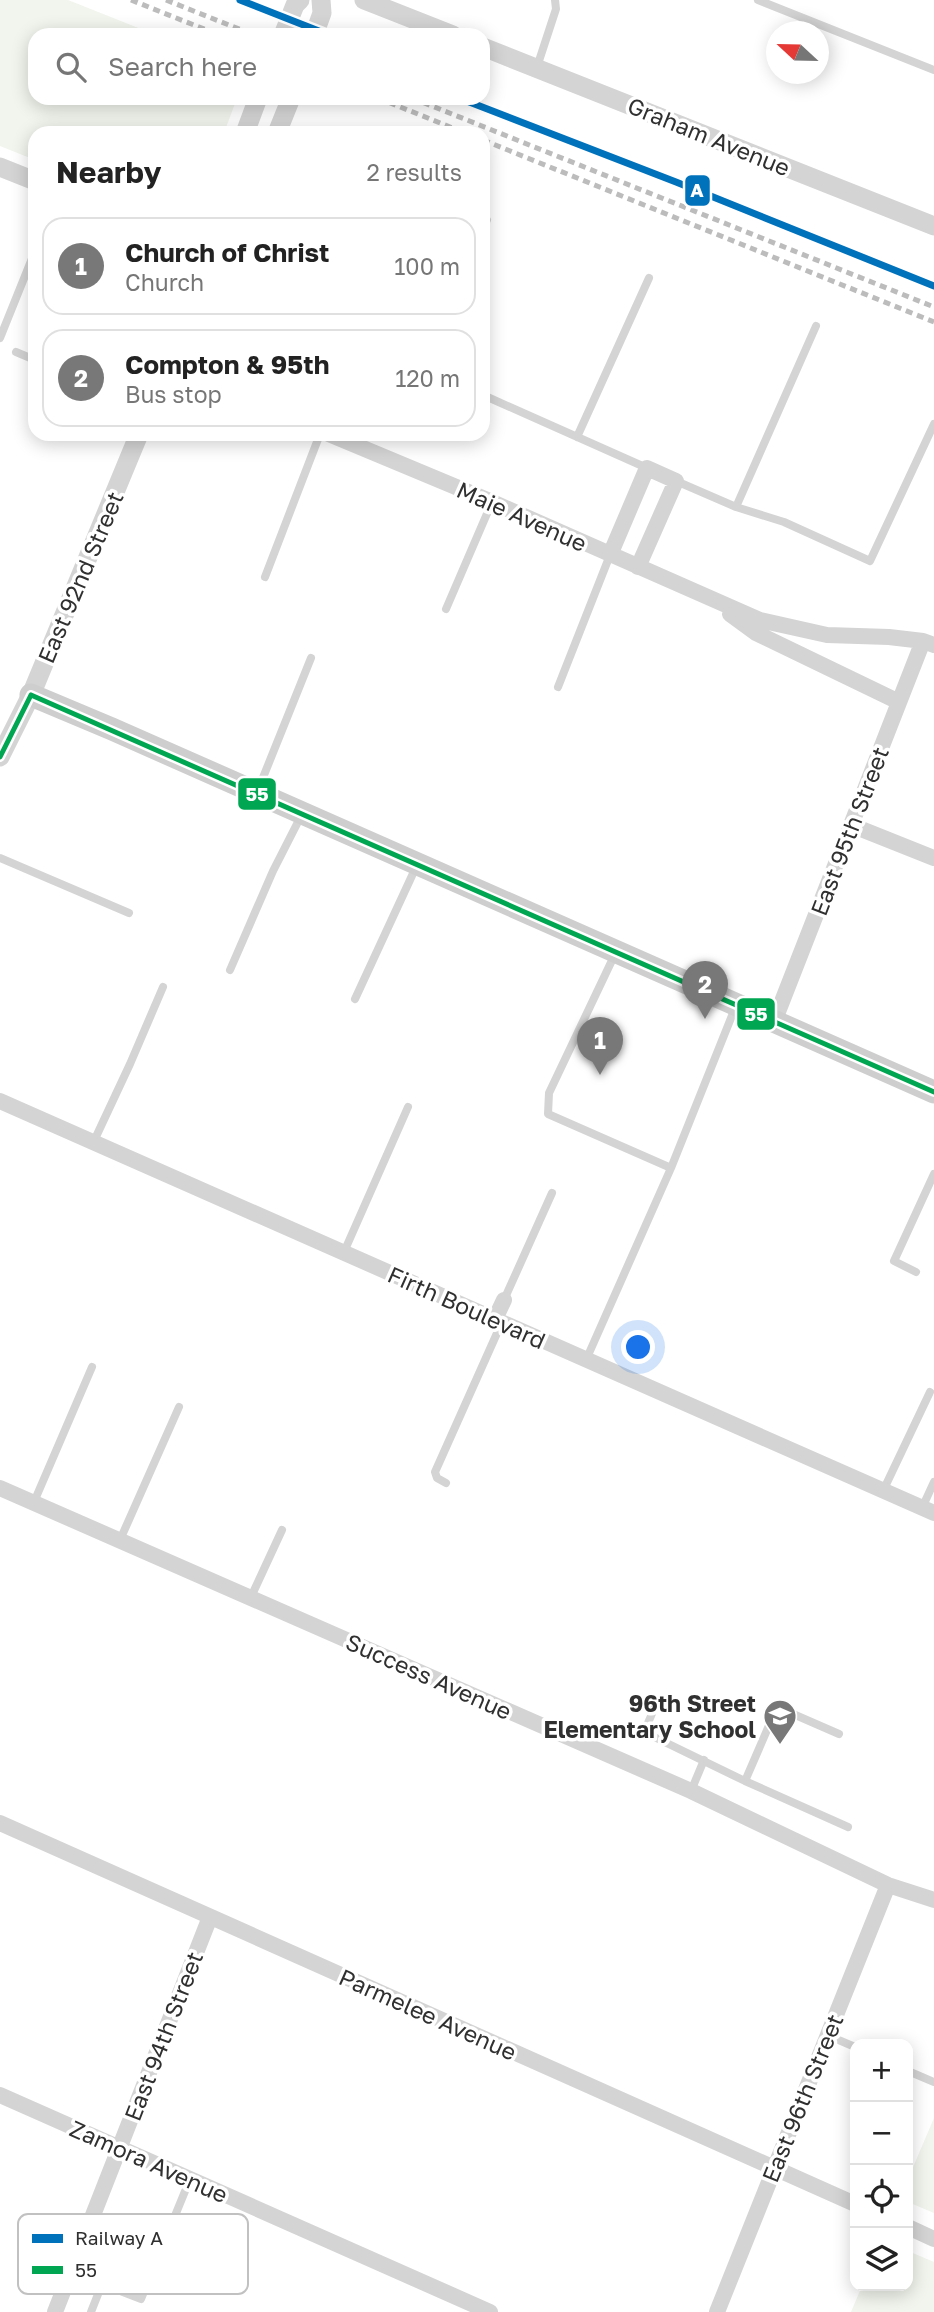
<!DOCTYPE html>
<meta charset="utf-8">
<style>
body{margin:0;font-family:"Golos Text",sans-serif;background:#f6f6f6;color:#222}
.controls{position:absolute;right:21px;bottom:21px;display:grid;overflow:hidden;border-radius:14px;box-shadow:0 4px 18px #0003}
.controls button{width:63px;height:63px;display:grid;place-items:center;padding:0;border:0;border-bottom:2px solid #e0e0e0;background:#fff;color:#222;font:35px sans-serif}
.compass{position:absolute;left:766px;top:21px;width:63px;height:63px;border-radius:50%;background:#fff;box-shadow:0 4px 18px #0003;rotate:292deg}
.you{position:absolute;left:639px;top:1348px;width:24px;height:24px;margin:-18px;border:5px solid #fff;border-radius:50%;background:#1a73e8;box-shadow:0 0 0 10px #1a73e833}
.badge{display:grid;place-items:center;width:46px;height:46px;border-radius:50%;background:#787878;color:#fff;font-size:23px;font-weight:700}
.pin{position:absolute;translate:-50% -58px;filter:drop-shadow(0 2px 4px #0008)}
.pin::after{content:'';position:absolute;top:37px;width:24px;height:21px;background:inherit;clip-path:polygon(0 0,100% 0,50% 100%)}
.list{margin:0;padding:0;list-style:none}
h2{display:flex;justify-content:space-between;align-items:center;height:91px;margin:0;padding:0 28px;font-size:30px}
h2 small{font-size:23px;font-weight:400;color:#767676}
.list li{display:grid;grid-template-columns:46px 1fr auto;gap:21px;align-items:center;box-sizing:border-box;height:98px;margin:0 14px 14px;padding:0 14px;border:2px solid #e0e0e0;border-radius:21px}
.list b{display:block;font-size:26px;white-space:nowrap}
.list p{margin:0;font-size:23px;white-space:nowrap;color:#767676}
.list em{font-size:23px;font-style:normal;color:#767676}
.icon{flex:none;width:38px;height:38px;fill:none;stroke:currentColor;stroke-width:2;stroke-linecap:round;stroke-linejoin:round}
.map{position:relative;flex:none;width:934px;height:2312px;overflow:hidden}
.search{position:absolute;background:#fff;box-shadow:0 4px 18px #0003;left:28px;top:28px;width:462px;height:77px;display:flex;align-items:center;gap:18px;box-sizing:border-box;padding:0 24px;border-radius:21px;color:#767676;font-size:26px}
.panel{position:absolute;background:#fff;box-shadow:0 4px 18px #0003;left:28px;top:126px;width:462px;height:315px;border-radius:21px}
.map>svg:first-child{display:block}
</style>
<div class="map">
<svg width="934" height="2312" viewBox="0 0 934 2312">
<rect width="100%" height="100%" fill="#fff"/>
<!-- green -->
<path fill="#f1f5ed" d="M0 0H68L156 35H35V98H237L224 133H35V160L0 146Z
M934 2118V2213L908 2202V2179Z
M908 2251 934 2262V2312H851L862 2286H908Z"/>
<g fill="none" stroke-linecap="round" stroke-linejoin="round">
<!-- service -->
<path stroke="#d4d4d4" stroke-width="8" d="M758 0 934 70
M537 67 556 9 555 0
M483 218 487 220 483 228
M0 338 35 251
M16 352 35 360
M483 395 647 468
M577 437 649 278
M676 481 736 507 816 326
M736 507 784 522 870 561 934 424
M265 577 320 434
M446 609 492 502
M558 687 610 555
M258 790 311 658
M0 858 129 913
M615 954 549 1093 548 1114 671 1168
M230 970 273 871 301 816
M355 999 416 867
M94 1141 130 1064 163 987
M344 1252 408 1107
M916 1272 894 1261 934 1174
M504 1300 552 1193
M586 1360 671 1168 735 1008
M446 1483 437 1478 435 1472 502 1322
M883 1491 930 1392
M34 1502 92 1367
M922 1508 934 1482
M120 1540 179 1407
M251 1597 282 1530
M658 1700 644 1732 745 1781 848 1827
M745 1781 777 1707 839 1734
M691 1791 704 1760
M827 2035 855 2047
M908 2071 934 2082
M91 2312 102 2284 141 2299 190 2179"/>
<!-- minor -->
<path stroke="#d4d4d4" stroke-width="16" d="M329 434 492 502 760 620 827 635 889 637 923 641 934 645
M610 555 647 468 676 481 638 567
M730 614 756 633 899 702
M851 825 934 858
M774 1022 923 641
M0 1101 934 1513
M495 1319 504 1300
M0 1488 691 1791 888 1885 934 1900
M0 1823 855 2204
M0 2095 490 2312
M908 2227 934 2239
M55 2312 210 1917
M717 2312 888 1885"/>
<!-- tertiary -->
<path stroke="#d4d4d4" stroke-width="19" d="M364 0 453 35
M283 35 295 5 300 0
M314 35 322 13 321 0
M483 47 934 226
M245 133 258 98
M277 133 291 98
M0 167 35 181
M0 757 31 695 139 434"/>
<!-- secondary -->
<path stroke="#cecece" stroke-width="23" d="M31 695 112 729 934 1092"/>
<!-- rail -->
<path stroke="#bcbcbc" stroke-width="5" stroke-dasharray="7 5" stroke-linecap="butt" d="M131 0 219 35
M166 0 254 35
M378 98 465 133
M412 98 934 307
M483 140 934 322"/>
<defs>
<path id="bus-1" d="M31 695 934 1092
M0 757 31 695"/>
</defs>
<!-- bus-1 casing -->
<use href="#bus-1" stroke="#fff" stroke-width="10"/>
<!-- bus-1 -->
<use href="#bus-1" stroke="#00a651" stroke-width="5"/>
<defs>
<path id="rail-1" d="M240 0 329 35
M459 98 676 182 934 286"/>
</defs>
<!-- rail-1 casing -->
<use href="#rail-1" stroke="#fff" stroke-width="12"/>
<!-- rail-1 -->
<use href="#rail-1" stroke="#0072bc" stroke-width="7"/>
</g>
<!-- icons -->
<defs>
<symbol id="school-pin" viewBox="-11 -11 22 30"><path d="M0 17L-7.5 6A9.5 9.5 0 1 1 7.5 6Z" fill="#787878" stroke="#fff"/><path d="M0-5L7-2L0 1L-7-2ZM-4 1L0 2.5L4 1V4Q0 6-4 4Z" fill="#fff"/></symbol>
</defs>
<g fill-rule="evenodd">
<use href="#school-pin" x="761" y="1697" width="38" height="52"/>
</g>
<g text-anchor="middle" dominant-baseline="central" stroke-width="7" stroke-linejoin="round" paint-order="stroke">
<!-- street labels -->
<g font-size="23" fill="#303030" stroke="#fff">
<text transform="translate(709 136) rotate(22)">Graham Avenue</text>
<text transform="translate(522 516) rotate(24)">Maie Avenue</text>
<text transform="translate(80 577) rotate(-67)">East 92nd Street</text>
<text transform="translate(849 831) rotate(-69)">East 95th Street</text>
<text transform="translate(467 1307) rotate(24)">Firth Boulevard</text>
<text transform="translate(429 1676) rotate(24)">Success Avenue</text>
<text transform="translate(428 2014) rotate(24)">Parmelee Avenue</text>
<text transform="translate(163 2036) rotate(-69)">East 94th Street</text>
<text transform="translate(802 2098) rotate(-68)">East 96th Street</text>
<text transform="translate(149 2161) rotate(24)">Zamora Avenue</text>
</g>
<!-- poi labels -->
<g font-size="23" font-weight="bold" fill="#303030" stroke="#fff" text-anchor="end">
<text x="756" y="1703">96th Street<tspan x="756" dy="26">Elementary School</tspan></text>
</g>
</g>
<!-- legend -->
<rect x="18" y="2214" width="230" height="80" rx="10" fill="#fff" stroke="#c1c1c1" stroke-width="2"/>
<rect x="32" y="2234" width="31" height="9" fill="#0072bc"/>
<rect x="32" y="2266" width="31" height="8" fill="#00a651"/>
<g font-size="19" fill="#303030">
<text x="75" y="2245">Railway A</text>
<text x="75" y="2277">55</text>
</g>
<g stroke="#fff" stroke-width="2.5">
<rect x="684" y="174" width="27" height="33" rx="7" fill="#0072bc"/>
<rect x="237" y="777" width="40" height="34" rx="7" fill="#00a651"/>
<rect x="736" y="997" width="40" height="34" rx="7" fill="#00a651"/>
</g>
<g font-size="19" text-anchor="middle" font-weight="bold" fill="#fff">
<text x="697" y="197">A</text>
<text x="257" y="801">55</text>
<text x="756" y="1021">55</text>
</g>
</svg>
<div class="controls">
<button>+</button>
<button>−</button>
<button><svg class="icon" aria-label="locate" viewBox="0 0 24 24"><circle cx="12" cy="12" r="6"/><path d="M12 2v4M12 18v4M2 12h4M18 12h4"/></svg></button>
<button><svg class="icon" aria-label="layers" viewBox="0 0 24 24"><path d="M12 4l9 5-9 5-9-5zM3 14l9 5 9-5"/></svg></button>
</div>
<svg class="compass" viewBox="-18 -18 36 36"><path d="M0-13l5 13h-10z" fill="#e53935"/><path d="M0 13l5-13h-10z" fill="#767676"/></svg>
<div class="you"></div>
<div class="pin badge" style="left:600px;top:1075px">1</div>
<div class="pin badge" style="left:705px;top:1019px">2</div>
<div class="search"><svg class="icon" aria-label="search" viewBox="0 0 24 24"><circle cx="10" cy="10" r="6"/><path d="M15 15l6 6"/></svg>Search here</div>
<section class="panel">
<h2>Nearby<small>2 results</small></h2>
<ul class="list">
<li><span class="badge">1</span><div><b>Church of Christ</b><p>Church</p></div><em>100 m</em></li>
<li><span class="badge">2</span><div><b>Compton &amp; 95th</b><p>Bus stop</p></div><em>120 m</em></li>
</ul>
</section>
</div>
